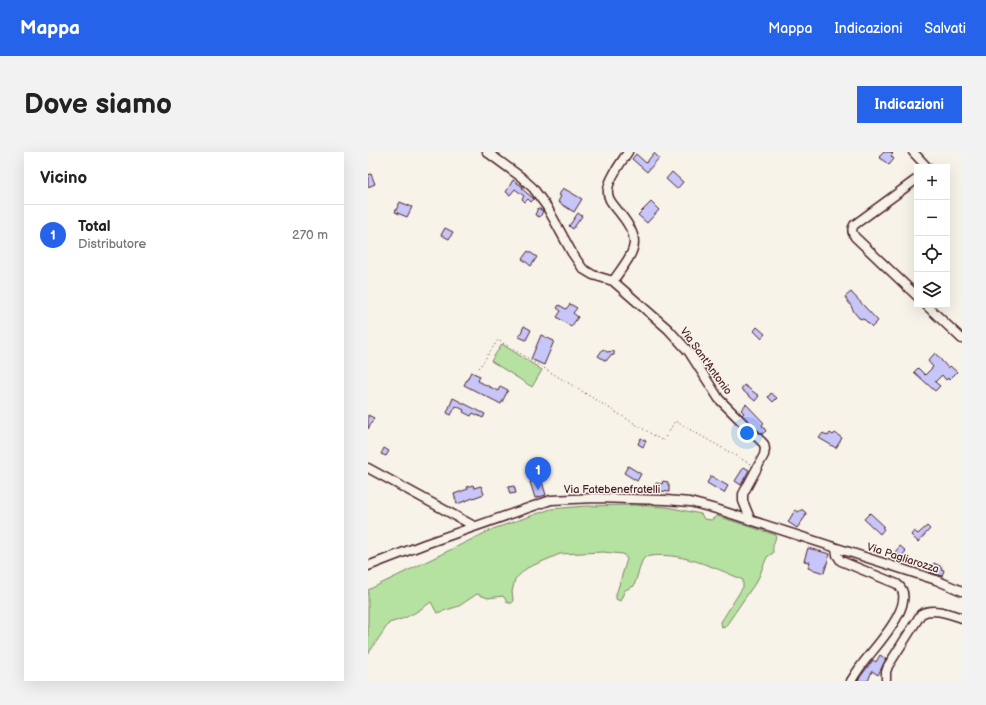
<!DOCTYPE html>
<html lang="it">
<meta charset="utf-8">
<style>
body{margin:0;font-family:"Balsamiq Sans",sans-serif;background:#f2f2f2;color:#222}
.controls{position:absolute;right:12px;top:12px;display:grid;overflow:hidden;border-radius:0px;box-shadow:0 4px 16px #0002}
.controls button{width:36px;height:36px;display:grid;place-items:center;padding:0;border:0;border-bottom:1px solid #e0e0e0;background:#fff;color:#222;font:20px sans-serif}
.you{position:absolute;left:379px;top:281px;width:14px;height:14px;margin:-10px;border:3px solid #fff;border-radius:50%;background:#1a73e8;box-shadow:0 0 0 6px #1a73e833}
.badge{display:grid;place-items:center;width:26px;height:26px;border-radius:50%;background:#2563eb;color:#fff;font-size:13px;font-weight:700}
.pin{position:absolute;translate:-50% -33px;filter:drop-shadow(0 1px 2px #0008)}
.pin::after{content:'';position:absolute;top:21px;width:14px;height:12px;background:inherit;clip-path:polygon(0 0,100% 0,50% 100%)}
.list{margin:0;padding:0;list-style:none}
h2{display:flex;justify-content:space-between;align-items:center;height:52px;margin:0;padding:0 16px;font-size:17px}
h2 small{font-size:13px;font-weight:400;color:#767676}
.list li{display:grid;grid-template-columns:26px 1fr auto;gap:12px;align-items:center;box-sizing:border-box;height:60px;padding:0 16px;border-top:1px solid #e0e0e0}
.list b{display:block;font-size:15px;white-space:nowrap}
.list p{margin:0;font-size:13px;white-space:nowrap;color:#767676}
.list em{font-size:13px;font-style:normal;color:#767676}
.icon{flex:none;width:22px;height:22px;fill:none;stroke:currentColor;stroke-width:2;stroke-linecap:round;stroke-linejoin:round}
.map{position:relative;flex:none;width:594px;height:529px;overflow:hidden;border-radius:0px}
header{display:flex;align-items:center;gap:24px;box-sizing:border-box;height:56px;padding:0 20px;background:#2563eb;color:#fff}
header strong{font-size:19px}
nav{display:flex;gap:22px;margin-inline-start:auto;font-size:14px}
.intro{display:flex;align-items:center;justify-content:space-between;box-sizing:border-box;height:96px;padding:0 24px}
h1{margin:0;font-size:28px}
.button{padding:10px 18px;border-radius:0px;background:#2563eb;color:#fff;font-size:14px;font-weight:700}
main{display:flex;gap:24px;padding:0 24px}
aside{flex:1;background:#fff;border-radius:0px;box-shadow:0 4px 16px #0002}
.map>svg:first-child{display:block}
</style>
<header>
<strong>Mappa</strong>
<nav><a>Mappa</a><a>Indicazioni</a><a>Salvati</a></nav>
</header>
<div class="intro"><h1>Dove siamo</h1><a class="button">Indicazioni</a></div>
<main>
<aside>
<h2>Vicino<small></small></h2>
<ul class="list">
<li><span class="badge">1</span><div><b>Total</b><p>Distributore</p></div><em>270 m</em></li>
</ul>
</aside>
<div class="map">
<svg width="594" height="529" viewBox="0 0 594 529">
<rect width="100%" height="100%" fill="#f7f3e8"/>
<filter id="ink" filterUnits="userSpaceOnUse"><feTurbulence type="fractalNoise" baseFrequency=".025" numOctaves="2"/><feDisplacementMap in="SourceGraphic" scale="8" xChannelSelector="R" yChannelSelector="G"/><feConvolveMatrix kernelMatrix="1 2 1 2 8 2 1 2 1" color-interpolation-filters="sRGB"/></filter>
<g filter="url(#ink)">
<!-- green -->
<path fill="#b5e2a0" stroke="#808066" d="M134 192 174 218 164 235 123 209Z
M265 353 299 355 333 362 336 367 343 368 349 364 408 383C407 392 404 390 405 401L399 405 390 427 357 475 354 476 353 470 375 435V428C346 415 309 398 277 405L274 409 266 434 257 438 252 449 248 447V443L259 407 255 402 235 400 192 402 159 416 147 427 144 440 145 447 144 451H140L135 444 120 446 109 442 91 454 69 461 63 450C48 461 39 466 21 471L0 502V438L125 377 183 357 217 354Z"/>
<!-- building -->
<path fill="#c6c6f8" stroke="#4a1f2b" d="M516 0H523L525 2 523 4 526 7 521 13 511 5Z
M286 1 291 6 279 20 264 7 268 2 278 11Z
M304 20 315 30 309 37 298 27Z
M3 22 7 32 0 35V23Z
M145 28 155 35 154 37 166 47 163 50 160 47 157 50 154 47 156 44 147 37 142 43 138 40Z
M195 36 214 47 206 60 190 50 193 44 191 43Z
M32 50 44 55 39 65 27 60Z
M283 50 291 58 279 71 270 63Z
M170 56 175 59 172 65 167 63Z
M210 61 214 64 205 77 201 74Z
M77 76 85 80 81 87 73 83Z
M160 99 169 105 163 114 154 107Z
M483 140 510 169 504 175 497 168 491 166 486 160 483 154 477 145Z
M202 152 209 156 205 161 210 165 203 175 189 165 193 159 189 156 191 153 198 157Z
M156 174 163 178 158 188 151 185Z
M389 175 397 182 393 186 386 179Z
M173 183 186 189 176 213 163 207Z
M235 197 239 200 246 199V203L242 204 238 209 230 204Z
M567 201 580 216 582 214 589 220 581 228 580 226 578 228 574 223 567 230 572 234 567 239 546 220 550 216 557 223 565 215 560 209Z
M103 220 112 224 110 229 130 239 132 234 140 238 133 252 96 233Z
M376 233 391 244 387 249 373 237Z
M403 241 409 246 405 250 400 245Z
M85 246 117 262 115 266 105 261 103 264 95 260 96 258 88 254 83 263 79 261Z
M378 252 396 271 394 273 398 279 394 282 374 263 376 261 373 258Z
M0 263 6 266 0 277Z
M455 281 460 284 462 281 465 283 467 281 474 286 468 296 451 286Z
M273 286 278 289 275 295 270 292Z
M16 296 21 299 18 304 13 302Z
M260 314 273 322 269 329 256 321Z
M376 315 381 318 373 333 367 329Z
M343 324 360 334 356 341 339 331Z
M170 327 171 331 174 330 178 343 167 346 162 330Z
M295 329 300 330V333H301V340L287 338 288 331 294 332Z
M105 333 106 336 113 334 116 342 89 352 86 342 100 337 99 335Z
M146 334 148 341 142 342 140 335Z
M427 358 430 360 433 358H435L438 361 437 365 429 376 420 370Z
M502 361 516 374 514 375 516 377 512 382 496 367Z
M559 374 562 377 550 390 543 383 546 379 550 382Z
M532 394 538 399 533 405 527 400Z
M440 396 462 402 456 421 440 416 442 410 436 409Z
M566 411 574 415 573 417 576 418 574 424 562 420Z
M512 503 518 507 510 523 504 519 500 529H489L505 508 508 510Z"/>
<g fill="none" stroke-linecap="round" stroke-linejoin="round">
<defs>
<path id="minor" d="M119 0 153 25 165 36 179 55 204 101 215 117 225 123 245 129 300 177 321 200 351 247 396 292 397 297 396 303 375 342V349L383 369
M545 0 559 15
M549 27 486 73C483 78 484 81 487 85L549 144
M245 129C269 95 276 90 247 55 243 50 239 45 240 38 240 28 254 9 260 0
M558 153 594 187
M0 316 106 374
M468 396 469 403 473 409 529 432C551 448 510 492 499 506 493 513 488 521 483 529
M0 414 57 392 183 348 227 346 298 348 322 350 348 357 568 428 594 439
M518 527V520L520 514 553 462C565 455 582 462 594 466"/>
</defs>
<!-- minor casing -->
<use href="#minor" stroke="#4a1f2b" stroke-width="11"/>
<!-- path -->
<path stroke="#4a1f2b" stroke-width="1" stroke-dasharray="1 3" stroke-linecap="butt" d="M111 216 130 188 295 289 307 269 384 313"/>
<!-- minor -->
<use href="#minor" stroke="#f7f3e8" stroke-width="8"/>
</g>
</g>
<g text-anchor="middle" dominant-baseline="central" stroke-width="3" stroke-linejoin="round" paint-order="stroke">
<!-- street labels -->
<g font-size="11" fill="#4a1f2b" stroke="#f7f3e8">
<text transform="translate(338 209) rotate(54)">Via Sant'Antonio</text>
<text x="244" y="337">Via Fatebenefratelli</text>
<text transform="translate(535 406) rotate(18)">Via Pagliarozza</text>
</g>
</g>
</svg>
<div class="controls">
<button>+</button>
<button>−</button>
<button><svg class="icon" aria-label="locate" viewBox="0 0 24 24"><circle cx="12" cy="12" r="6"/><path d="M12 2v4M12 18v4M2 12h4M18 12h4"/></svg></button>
<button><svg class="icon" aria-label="layers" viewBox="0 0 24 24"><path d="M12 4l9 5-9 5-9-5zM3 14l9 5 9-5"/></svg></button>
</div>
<div class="you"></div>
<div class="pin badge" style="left:170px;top:338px">1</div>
</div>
</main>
